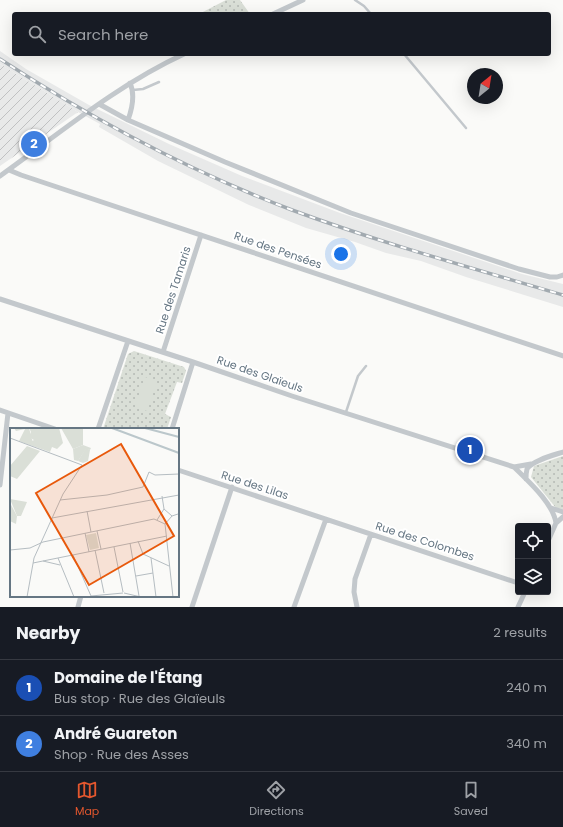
<!DOCTYPE html>
<meta charset="utf-8">
<style>
body{margin:0;font-family:Poppins,sans-serif;background:#242831;color:#f1f3f6}
.controls{position:absolute;right:12px;bottom:12px;display:grid;overflow:hidden;border-radius:4px;box-shadow:0 4px 16px #0002}
.controls button{width:36px;height:36px;display:grid;place-items:center;padding:0;border:0;border-bottom:1px solid #363941;background:#171b24;color:#f1f3f6;font:20px sans-serif}
.compass{position:absolute;left:467px;top:68px;width:36px;height:36px;border-radius:50%;background:#171b24;box-shadow:0 4px 16px #0002;rotate:30deg}
.you{position:absolute;left:341px;top:254px;width:14px;height:14px;margin:-10px;border:3px solid #fff;border-radius:50%;background:#1a73e8;box-shadow:0 0 0 6px #1a73e833}
.badge{display:grid;place-items:center;width:26px;height:26px;border-radius:50%;background:#e4572e;color:#fff;font-size:13px;font-weight:700}
.pin{position:absolute;translate:-50% -50%;border:2px solid #fff;box-shadow:0 1px 4px #0006}
.list{margin:0;padding:0;list-style:none}
h2{display:flex;justify-content:space-between;align-items:center;height:52px;margin:0;padding:0 16px;font-size:17px}
h2 small{font-size:13px;font-weight:400;color:#9ea1a6}
.list li{display:grid;grid-template-columns:26px 1fr auto;gap:12px;align-items:center;box-sizing:border-box;height:56px;padding:0 16px;border-top:1px solid #363941}
.list b{display:block;font-size:15px;white-space:nowrap}
.list p{margin:0;font-size:13px;white-space:nowrap;color:#9ea1a6}
.list em{font-size:13px;font-style:normal;color:#9ea1a6}
.icon{flex:none;width:22px;height:22px;fill:none;stroke:currentColor;stroke-width:2;stroke-linecap:round;stroke-linejoin:round}
.map{position:relative;flex:none;width:563px;height:607px;overflow:hidden}
.search{position:absolute;background:#171b24;box-shadow:0 4px 16px #0002;left:12px;right:12px;top:12px;height:44px;display:flex;align-items:center;gap:10px;box-sizing:border-box;padding:0 14px;border-radius:4px;color:#9ea1a6;font-size:15px}
.sheet{height:164px;background:#171b24}
nav{display:flex;justify-content:space-around;align-items:center;box-sizing:border-box;height:56px;border-top:1px solid #363941;background:#171b24;font-size:11px;color:#9ea1a6}
nav a{display:grid;justify-items:center;gap:2px}
nav .on{color:#e4572e}
.map>svg:first-child{display:block}
</style>
<div class="map">
<svg width="563" height="607" viewBox="0 0 563 607">
<defs>
<pattern id="industrial-furrows" width="10" height="10" patternUnits="userSpaceOnUse"><rect width="10" height="10" fill="#e8e9e9"/><path d="M-1 1l2-2M0 10L10 0M9 11l2-2" fill="none" stroke="#c0c1c2"/></pattern>
<pattern id="green-dots" width="8" height="8" patternUnits="userSpaceOnUse"><rect width="8" height="8" fill="#dadfd7"/><path d="M2 2h.1M6 6h.1" fill="none" stroke="#b4b9b4" stroke-width="1.8" stroke-linecap="round"/></pattern>
</defs>
<rect width="100%" height="100%" fill="#fafaf8"/>
<!-- built -->
<path fill="#e8e9e9" d="M0 51 26 69 89 105 169 144 242 176 340 213 522 274 563 284V307L466 277 421 261 386 253 355 242 306 228 249 205 158 161 99 127 100 124 78 112 0 64Z"/>
<!-- industrial -->
<path fill="url(#industrial-furrows)" d="M0 64 78 112 0 166Z"/>
<!-- green -->
<path fill="url(#green-dots)" d="M226 0H240L250 14H199Z
M134 351 184 367 186 371 182 383 177 382 165 414 171 417 167 429H103L128 354Z
M563 456V509L556 508 531 477 534 466Z"/>
<!-- pitch -->
<path fill="#dadfd7" d="M145 377 157 381 147 411 135 407Z"/>
<g fill="none" stroke-linecap="round" stroke-linejoin="round">
<!-- service -->
<path stroke="#c3c8cc" stroke-width="2.5" d="M355 0 364 6 371 14
M404 54 466 128
M133 90 143 89 159 82
M346 412 358 376 366 366"/>
<!-- minor -->
<path stroke="#c3c8cc" stroke-width="5" d="M273 14 303 0
M99 104 128 120 225 162 351 213 519 269 550 277H557L563 275
M128 120C132 109 135 94 130 83
M9 170 21 175 563 356
M0 176C60 133 117 85 184 54
M0 299 193 362 292 396 514 467C528 481 553 503 556 523
M163 352 201 235
M0 410 55 429
M98 429 128 341
M172 429 193 362
M514 467 531 464
M178 470 518 583
M526 479C526 476 526 473 527 469 531 461 554 455 563 452
M0 485 8 413
M551 508 563 512
M548 541 556 523 563 517
M78 607 81 596
M192 607 232 487
M294 607 326 519
M357 607 354 592 355 579 371 534
M518 607 525 592"/>
<defs>
<path id="rail" d="M0 59C92 119 189 171 292 210 381 243 472 268 563 295"/>
</defs>
<!-- rail casing -->
<use href="#rail" stroke="#a2aab0" stroke-width="3.5"/>
<!-- rail -->
<use href="#rail" stroke="#fff" stroke-width="2" stroke-dasharray="6" stroke-linecap="butt"/>
</g>
<g text-anchor="middle" dominant-baseline="central" stroke-width="4" stroke-linejoin="round" paint-order="stroke">
<!-- street labels -->
<g font-size="11" fill="#657683" stroke="#fff">
<text transform="translate(278 250) rotate(19)">Rue des Pensées</text>
<text transform="translate(173 290) rotate(-72)">Rue des Tamaris</text>
<text transform="translate(260 374) rotate(19)">Rue des Glaïeuls</text>
<text transform="translate(255 485) rotate(18)">Rue des Lilas</text>
<text transform="translate(425 541) rotate(18)">Rue des Colombes</text>
</g>
</g>
<!-- overview -->
<g transform="translate(10 428)">
<rect width="169" height="169" fill="#fafaf8"/>
<path d="M4 0H19L23 15 17 16 9 13 15 1 6 3ZM73 17 81 20 80 22 76 21 68 33 64 32 63 21ZM0 75 7 88 6 96 0 93ZM86 105 89 120 80 122 76 107Z" fill="#dadfd7"/>
<path d="M19 0H49L53 15 47 21 42 19 40 24 17 16 24 12 19 9 21 4ZM51 0 73 1V17L63 21ZM17 18 30 23 7 51 0 48V38ZM76 20 80 22 78 33 73 35 68 33ZM0 71 17 74 11 88H7Z" fill="#dadfd7"/>
<path fill="none" stroke="#bbc7cb" stroke-width="2" d="M102 0 169 25M135 0 169 9"/>
<path fill="none" stroke="#b5bdc2" stroke-width="1" d="M0 10 72 37 53 66 24 130 17 169M152 68 154 81M50 72 97 67 133 59 139 44 145 47 169 46M77 83 81 104M42 90 169 67M147 92 154 81 162 88M87 103 91 121M75 105 79 124M128 113 133 126 159 138M120 115 129 168M104 119 113 164M0 122 20 120 33 114 144 91 155 96M85 122 94 165M63 127 81 168M48 130 64 169M141 130 146 169M33 133 50 137M23 135 157 108M126 148 143 145M114 165 131 169M81 168 113 165M163 169 155 96 162 88 168 86"/>
<path fill="#e8590c" fill-opacity="0.15" stroke="#e8590c" stroke-width="2" d="M111 16 164 108 79 157 26 65Z"/>
<rect width="169" height="169" fill="none" stroke="#657683" stroke-width="2"/>
</g>
</svg>
<div class="controls">
<button><svg class="icon" aria-label="locate" viewBox="0 0 24 24"><circle cx="12" cy="12" r="6"/><path d="M12 2v4M12 18v4M2 12h4M18 12h4"/></svg></button>
<button><svg class="icon" aria-label="layers" viewBox="0 0 24 24"><path d="M12 4l9 5-9 5-9-5zM3 14l9 5 9-5"/></svg></button>
</div>
<svg class="compass" viewBox="-18 -18 36 36"><path d="M0-13l5 13h-10z" fill="#e53935"/><path d="M0 13l5-13h-10z" fill="#9ea1a6"/></svg>
<div class="you"></div>
<div class="pin badge" style="left:470px;top:450px;background:#1a4fb4">1</div>
<div class="pin badge" style="left:34px;top:144px;background:#3f7fe0">2</div>
<div class="search"><svg class="icon" aria-label="search" viewBox="0 0 24 24"><circle cx="10" cy="10" r="6"/><path d="M15 15l6 6"/></svg>Search here</div>
</div>
<section class="sheet">
<h2>Nearby<small>2 results</small></h2>
<ul class="list">
<li><span class="badge" style="background:#1a4fb4">1</span><div><b>Domaine de l'Étang</b><p>Bus stop · Rue des Glaïeuls</p></div><em>240 m</em></li>
<li><span class="badge" style="background:#3f7fe0">2</span><div><b>André Guareton</b><p>Shop · Rue des Asses</p></div><em>340 m</em></li>
</ul>
</section>
<nav>
<a class="on"><svg class="icon" aria-label="map" viewBox="0 0 24 24"><path d="M3 6l6-2 6 2 6-2v14l-6 2-6-2-6 2zM9 4v14M15 6v14"/></svg>Map</a>
<a><svg class="icon" aria-label="directions" viewBox="0 0 24 24"><path d="M12 3l9 9-9 9-9-9zM9 14v-3h6M13 9l2 2-2 2"/></svg>Directions</a>
<a><svg class="icon" aria-label="saved" viewBox="0 0 24 24"><path d="M7 4h10v16l-5-4-5 4z"/></svg>Saved</a>
</nav>
